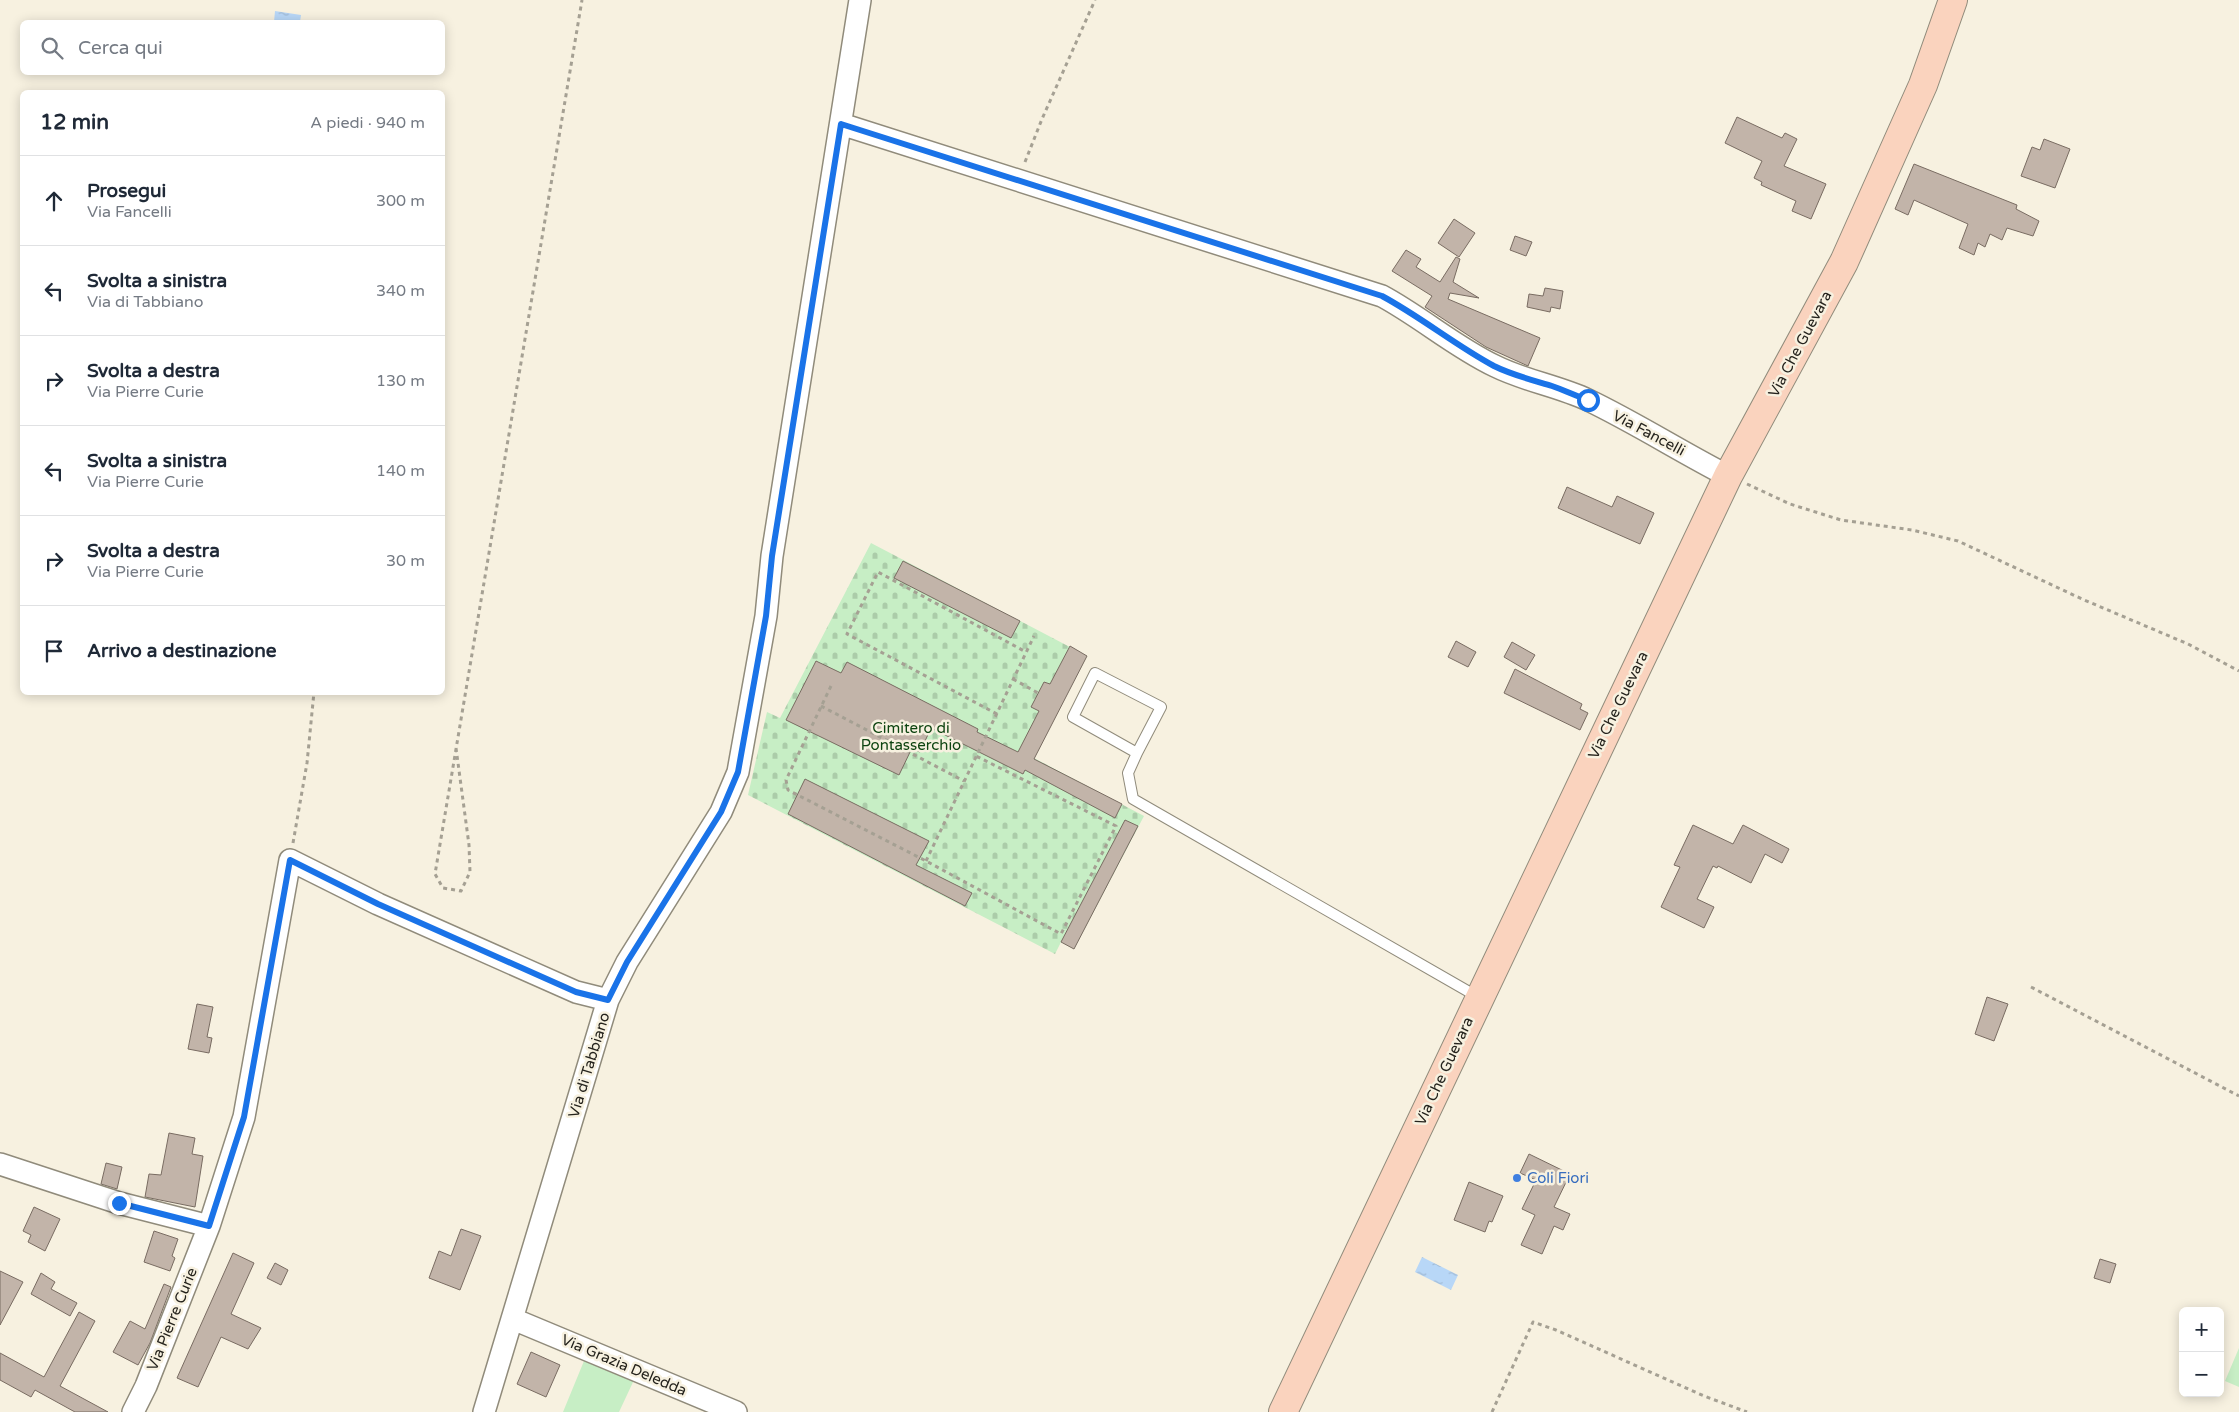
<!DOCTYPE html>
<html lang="it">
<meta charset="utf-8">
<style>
body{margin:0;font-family:"Varela Round",sans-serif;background:#f2f2f3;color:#1f2937}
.controls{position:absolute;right:15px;bottom:15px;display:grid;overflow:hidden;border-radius:8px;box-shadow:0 2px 12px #0003}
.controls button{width:45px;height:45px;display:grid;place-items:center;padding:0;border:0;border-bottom:1px solid #e0e1e3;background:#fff;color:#1f2937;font:25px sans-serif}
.stop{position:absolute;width:15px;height:15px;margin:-11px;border:4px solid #1a73e8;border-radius:50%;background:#fff}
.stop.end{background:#1a73e8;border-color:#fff;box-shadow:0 1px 5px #0008}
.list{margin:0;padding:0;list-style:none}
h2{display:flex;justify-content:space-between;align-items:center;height:65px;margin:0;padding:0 20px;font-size:21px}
h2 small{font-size:16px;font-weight:400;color:#747a83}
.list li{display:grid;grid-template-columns:32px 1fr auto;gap:15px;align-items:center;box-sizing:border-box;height:90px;padding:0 20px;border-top:1px solid #e0e1e3}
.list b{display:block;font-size:19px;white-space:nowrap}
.list p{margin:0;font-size:16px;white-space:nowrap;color:#747a83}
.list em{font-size:16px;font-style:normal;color:#747a83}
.icon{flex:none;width:28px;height:28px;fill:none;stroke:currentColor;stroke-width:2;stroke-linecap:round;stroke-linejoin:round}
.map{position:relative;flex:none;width:2239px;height:1412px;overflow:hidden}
.search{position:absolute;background:#fff;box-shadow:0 2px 12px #0003;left:20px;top:20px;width:425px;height:55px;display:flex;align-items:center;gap:12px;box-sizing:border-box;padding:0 18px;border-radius:8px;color:#747a83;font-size:19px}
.panel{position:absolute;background:#fff;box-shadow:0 2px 12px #0003;left:20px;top:90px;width:425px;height:605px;border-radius:8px}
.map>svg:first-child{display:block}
</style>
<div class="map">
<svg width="2239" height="1412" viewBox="0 0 2239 1412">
<defs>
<pattern id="cemetery-stones" width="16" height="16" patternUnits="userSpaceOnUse" patternTransform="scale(1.25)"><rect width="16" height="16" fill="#c7eec5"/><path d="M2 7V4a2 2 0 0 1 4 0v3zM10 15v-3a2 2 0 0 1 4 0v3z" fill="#abcca9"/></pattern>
<pattern id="water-ripples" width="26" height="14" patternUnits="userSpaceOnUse" patternTransform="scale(1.25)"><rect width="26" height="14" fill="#b8d7f7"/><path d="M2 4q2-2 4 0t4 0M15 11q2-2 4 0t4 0" fill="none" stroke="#9eb8d3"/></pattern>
</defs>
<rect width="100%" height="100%" fill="#f7f1e0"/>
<!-- green -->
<path fill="#c7eec5" d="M2239 1348V1387L2225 1381Z
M584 1361 634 1380 619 1412H563Z"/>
<!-- cemetery -->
<path fill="url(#cemetery-stones)" d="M871 543 1087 656 1034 758 1144 816 1074 949 1061 942 1055 954 748 795 767 712 780 718Z"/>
<!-- water -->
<path fill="url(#water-ripples)" d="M275 11 301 15 300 22H274Z
M1422 1257 1458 1275 1451 1290 1415 1272Z"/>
<!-- building -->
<path fill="#c2b4a9" stroke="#796c62" d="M1737 117 1782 138 1785 133 1797 139 1784 166 1826 184 1811 219 1792 211 1796 201 1761 185 1762 182 1754 178 1762 161 1725 143Z
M2044 139 2070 149 2055 188 2021 176 2032 147 2040 150Z
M1914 164 2017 205 2016 209 2039 221 2033 236 2007 228 2002 240 1990 234 1985 247 1978 243 1974 255 1959 248 1968 224 1914 200 1908 215 1895 209Z
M1454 219 1475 233 1459 257 1438 243Z
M1515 236 1532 242 1526 256 1510 250Z
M1406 250 1421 259 1416 267 1440 282 1456 257 1460 259 1453 282 1479 298 1450 293 1448 299 1540 338 1528 366 1486 347 1425 307 1432 296 1392 271Z
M1545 288 1563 291 1560 309 1551 307 1550 312 1527 307 1529 294 1543 296Z
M1567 487 1612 507 1617 496 1654 513 1640 544 1558 508Z
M903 561 1020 621 1011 638 894 578Z
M1456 641 1476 652 1468 667 1448 657Z
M1512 642 1535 655 1526 670 1504 657Z
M1070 646 1087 656 1034 759 1122 804 1115 818 1025 770 1023 774 931 728 920 752 912 748 899 775 786 720 816 661 841 673 847 662 978 729 977 732 1018 752 1039 711 1031 707 1044 682 1050 684Z
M1515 669 1582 704 1580 709 1588 713 1580 730 1504 693Z
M805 779 929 841 916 865 972 893 965 906 788 814Z
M1125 820 1138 826 1074 949 1061 942Z
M1693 825 1733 844 1743 825 1789 849 1782 863 1765 854 1751 883 1718 866 1717 868 1713 866 1697 899 1714 907 1704 928 1661 907 1680 867 1674 865Z
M1987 997 2008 1004 1994 1041 1975 1034Z
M197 1004 213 1007 207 1037 212 1038 209 1053 188 1049Z
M169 1133 195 1138 192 1154 203 1156 195 1207 145 1197 149 1174 161 1175Z
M1529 1154 1570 1174 1554 1207 1570 1214 1563 1230 1554 1226 1542 1254 1521 1245 1535 1215 1522 1209 1536 1180 1520 1173Z
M106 1163 122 1167 117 1189 101 1184Z
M1469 1182 1503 1196 1492 1222 1489 1221 1485 1232 1454 1220Z
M34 1207 60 1219 45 1251 28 1242 31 1235 23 1231Z
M461 1229 481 1236 460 1290 429 1278 439 1251 451 1256Z
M154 1231 178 1239 172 1256 175 1258 170 1271 144 1262Z
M233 1253 254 1263 231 1314 261 1328 248 1349 221 1337 198 1387 177 1378Z
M2100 1259 2116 1264 2110 1283 2094 1278Z
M275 1263 288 1270 281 1285 267 1278Z
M0 1271 23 1282 0 1325Z
M41 1273 55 1282 51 1289 77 1303 70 1316 31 1294Z
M164 1284 171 1287 150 1343 138 1365 113 1352 130 1321 145 1329Z
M79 1312 95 1321 60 1386 108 1412H75L35 1390 31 1397 0 1380V1353L44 1377Z
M531 1352 560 1365 546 1397 517 1384Z"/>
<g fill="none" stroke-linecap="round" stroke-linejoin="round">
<defs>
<path id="lane" d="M1137 753 1161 707 1095 673 1073 717 1137 753 1128 773 1133 799 1478 997"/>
<path id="street" d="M841 124 1382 296C1421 317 1455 347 1495 366 1525 381 1558 386 1588 400 1636 423 1681 452 1728 476
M0 1164 119 1203 209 1226
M513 1319 736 1412
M133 1412 146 1386 209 1226 244 1117 290 860 378 904 576 992 608 1000
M484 1412 608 1000 627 962 721 812 738 772 766 616 772 556 860 0"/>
<path id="secondary" d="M1283 1412 1728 476 1844 262 1923 85 1953 0"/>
</defs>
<!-- lane casing -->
<use href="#lane" stroke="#908b7b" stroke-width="12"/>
<!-- street casing -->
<use href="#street" stroke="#908b7b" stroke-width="24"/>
<!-- secondary casing -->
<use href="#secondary" stroke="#908b7b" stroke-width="30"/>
<!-- path -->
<path stroke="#a5a093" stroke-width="3" stroke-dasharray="4 4" stroke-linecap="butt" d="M1025 162 1042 119 1095 0
M1747 484 1790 504 1841 520 1912 530 1958 541 2082 599 2188 644 2239 671
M1013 679 1038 693
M831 686 786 780 788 790 926 861 1061 934 1116 826 976 756
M821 706 964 781
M997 714 847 634 878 572 1026 652
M456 748 469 845 470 872 461 891 443 888 435 874 582 0
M293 843 307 763 314 692
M926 861 1034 636
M2031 987 2239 1096
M1492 1412 1533 1322 1556 1330 1704 1396 1747 1412"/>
<!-- lane -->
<use href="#lane" stroke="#fff" stroke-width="10"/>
<!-- street -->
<use href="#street" stroke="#fff" stroke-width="21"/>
<!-- secondary -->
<use href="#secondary" stroke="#fad3be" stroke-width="28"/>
</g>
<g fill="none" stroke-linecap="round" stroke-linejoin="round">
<!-- route -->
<path stroke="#1a73e8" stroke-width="6" d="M119 1203 209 1226 244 1117 290 860 378 904 576 992 608 1000 627 962 721 812 738 772 766 616 772 556 841 124 1382 296C1421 317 1455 345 1494 366 1512 375 1532 380 1552 386 1564 390 1576 396 1588 400"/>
</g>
<!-- markers -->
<circle fill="#3f7fe0" stroke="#f7f1e0" stroke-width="2" cx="1517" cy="1178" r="5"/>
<g text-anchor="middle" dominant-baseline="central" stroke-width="5" stroke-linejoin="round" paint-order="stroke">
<!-- street labels -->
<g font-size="15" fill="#25231d" stroke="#f7f1e0">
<text transform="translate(1800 344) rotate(-62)">Via Che Guevara</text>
<text transform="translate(1649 433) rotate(28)">Via Fancelli</text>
<text transform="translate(1618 705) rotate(-64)">Via Che Guevara</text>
<text transform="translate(589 1065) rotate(-73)">Via di Tabbiano</text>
<text transform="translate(1444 1071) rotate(-65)">Via Che Guevara</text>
<text transform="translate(172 1319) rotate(-68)">Via Pierre Curie</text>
<text transform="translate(624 1365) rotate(23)">Via Grazia Deledda</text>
</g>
<!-- park labels -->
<g font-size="15" fill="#0d4410" stroke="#f7f1e0">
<text x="911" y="728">Cimitero di<tspan x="911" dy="17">Pontasserchio</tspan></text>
</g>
<!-- shop labels -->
<g font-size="15" fill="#366cbe" stroke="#f7f1e0" text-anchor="start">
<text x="1527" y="1178">Coli Fiori</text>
</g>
</g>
</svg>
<div class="controls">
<button>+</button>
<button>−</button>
</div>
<div class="stop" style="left:1588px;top:400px"></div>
<div class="stop end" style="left:119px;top:1203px"></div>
<div class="search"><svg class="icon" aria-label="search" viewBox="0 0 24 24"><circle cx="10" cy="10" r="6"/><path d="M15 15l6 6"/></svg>Cerca qui</div>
<section class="panel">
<h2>12 min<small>A piedi · 940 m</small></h2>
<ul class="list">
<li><svg class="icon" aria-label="ahead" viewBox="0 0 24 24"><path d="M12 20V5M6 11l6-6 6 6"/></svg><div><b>Prosegui</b><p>Via Fancelli</p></div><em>300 m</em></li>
<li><svg class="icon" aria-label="left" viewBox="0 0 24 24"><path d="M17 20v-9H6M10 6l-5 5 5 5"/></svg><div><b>Svolta a sinistra</b><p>Via di Tabbiano</p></div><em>340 m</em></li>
<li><svg class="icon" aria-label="right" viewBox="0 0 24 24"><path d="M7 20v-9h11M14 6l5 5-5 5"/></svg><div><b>Svolta a destra</b><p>Via Pierre Curie</p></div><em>130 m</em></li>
<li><svg class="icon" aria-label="left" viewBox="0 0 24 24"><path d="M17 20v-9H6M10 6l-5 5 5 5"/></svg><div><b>Svolta a sinistra</b><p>Via Pierre Curie</p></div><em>140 m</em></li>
<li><svg class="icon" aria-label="right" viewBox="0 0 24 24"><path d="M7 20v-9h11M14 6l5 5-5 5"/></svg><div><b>Svolta a destra</b><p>Via Pierre Curie</p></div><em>30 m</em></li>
<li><svg class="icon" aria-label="arrive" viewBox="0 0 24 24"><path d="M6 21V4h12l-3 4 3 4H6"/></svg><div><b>Arrivo a destinazione</b></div></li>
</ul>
</section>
</div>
